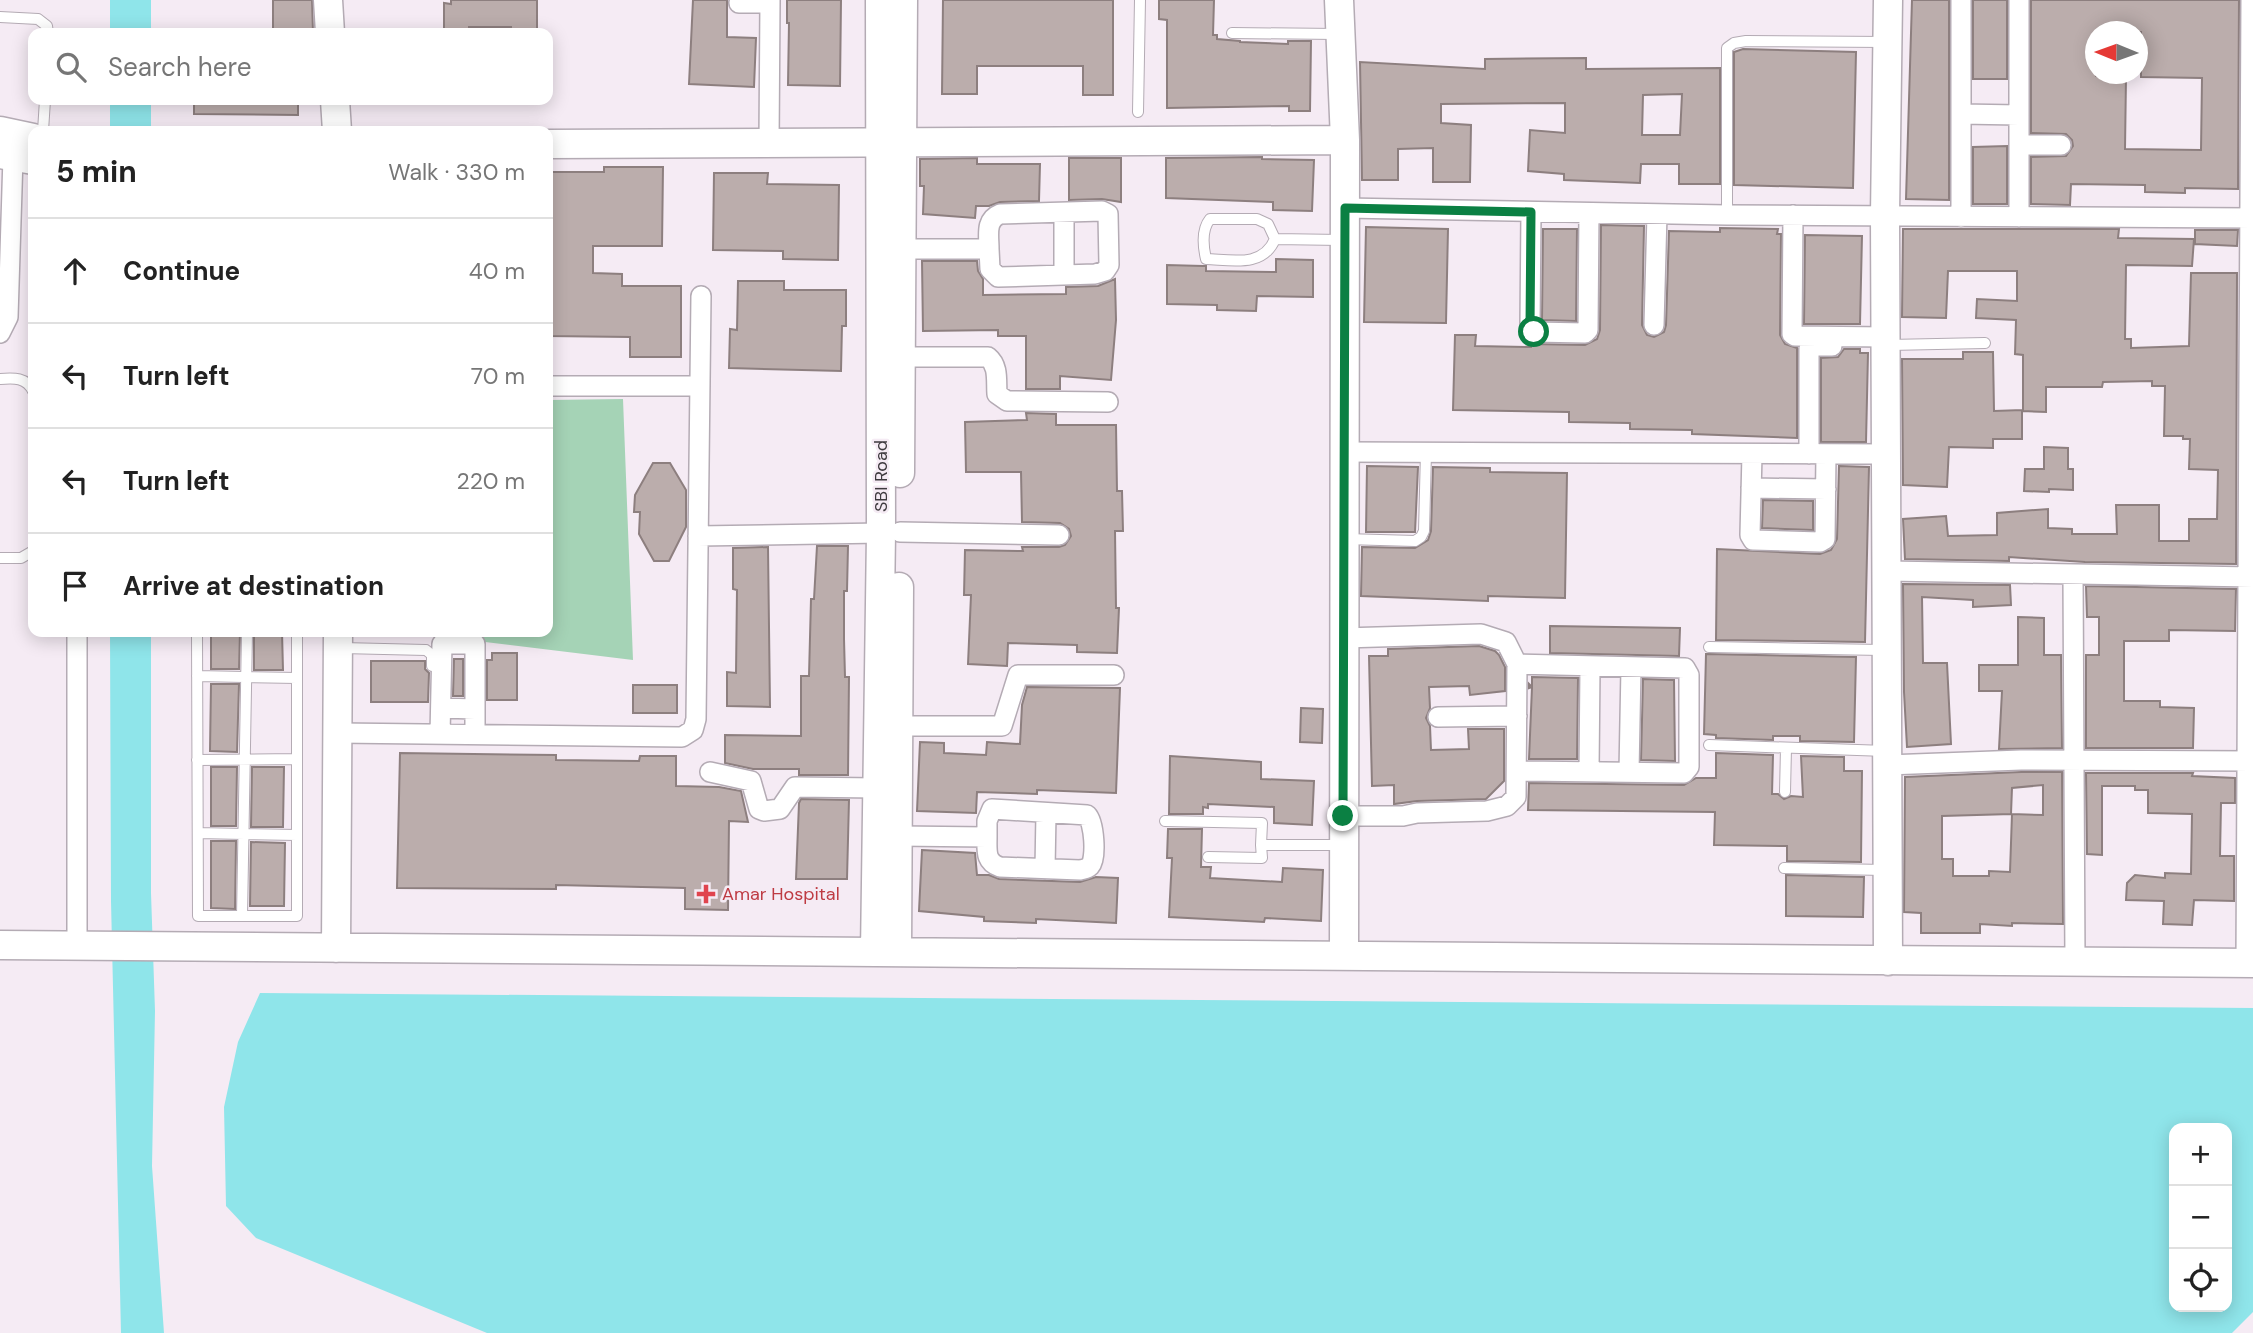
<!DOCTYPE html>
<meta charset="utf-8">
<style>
body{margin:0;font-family:"DM Sans",sans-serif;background:#f6f6f6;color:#222}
.controls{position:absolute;right:21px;bottom:21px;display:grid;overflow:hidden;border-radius:14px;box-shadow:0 4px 18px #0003}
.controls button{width:63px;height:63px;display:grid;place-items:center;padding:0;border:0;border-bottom:2px solid #e0e0e0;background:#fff;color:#222;font:35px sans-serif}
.compass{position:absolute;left:2085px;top:21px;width:63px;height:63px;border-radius:50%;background:#fff;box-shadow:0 4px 18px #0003;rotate:271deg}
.stop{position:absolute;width:21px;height:21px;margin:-16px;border:5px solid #0b8043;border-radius:50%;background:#fff}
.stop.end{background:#0b8043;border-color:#fff;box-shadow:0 2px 7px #0008}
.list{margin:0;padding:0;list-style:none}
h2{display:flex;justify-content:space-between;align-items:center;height:91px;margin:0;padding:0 28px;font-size:30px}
h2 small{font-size:23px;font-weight:400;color:#767676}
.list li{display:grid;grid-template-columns:46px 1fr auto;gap:21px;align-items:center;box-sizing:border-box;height:105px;padding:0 28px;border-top:2px solid #e0e0e0}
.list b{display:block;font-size:26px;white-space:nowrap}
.list em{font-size:23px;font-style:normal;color:#767676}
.icon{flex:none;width:38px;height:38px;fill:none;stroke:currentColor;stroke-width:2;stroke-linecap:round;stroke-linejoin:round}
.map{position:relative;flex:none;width:2253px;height:1333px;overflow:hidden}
.search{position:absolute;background:#fff;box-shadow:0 4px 18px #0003;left:28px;top:28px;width:525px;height:77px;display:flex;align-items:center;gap:18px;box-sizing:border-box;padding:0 24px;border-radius:14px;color:#767676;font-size:26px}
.panel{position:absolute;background:#fff;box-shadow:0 4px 18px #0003;left:28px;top:126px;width:525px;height:511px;border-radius:14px}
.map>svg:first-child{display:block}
</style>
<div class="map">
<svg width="2253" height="1333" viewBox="0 0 2253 1333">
<rect width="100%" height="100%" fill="#f5ebf4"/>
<!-- green -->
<path fill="#a5d3b6" d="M623 399 633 660 477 641 476 632H548V400Z"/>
<!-- water -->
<path fill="#8fe5ea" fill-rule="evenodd" d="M110 0H151V33H110Z
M110 100H151V131H110Z
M110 632H151V893L155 1011 152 1166 164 1333H121L111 901Z
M260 993 2253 1008V1312L2232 1333H487L256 1238 226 1206 224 1107 238 1042ZM2174 1128H2227V1307H2174Z"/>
<!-- building -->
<path fill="#bbadac" stroke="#8d7f7f" stroke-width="2" fill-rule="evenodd" d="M273 0H312L313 33H273Z
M451 0H537V33H511V27H469V33H444V3L451 4Z
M693 0H727V37L756 38 754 87 689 84Z
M787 0H841L840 86 788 85 789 23H787Z
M943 0H1113V95H1083V66H977V94H942Z
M1159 0H1214L1213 35H1217V39L1240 41V42L1288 44V41H1311L1310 111H1289V106L1167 108V20L1159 19Z
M1912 0H1949V200L1906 199Z
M1973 0H2007V79H1973Z
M2031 0H2239L2238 189 2185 188V193L2145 192V185L2071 184 2070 205 2031 204V157L2066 156 2073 146 2072 140 2066 134 2031 133ZM2096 32H2141V77L2202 78 2201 150 2125 149 2126 77 2096 76Z
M1743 49 1856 52 1853 188 1734 185V52Z
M1586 58V69L1720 68V184H1679V164H1641L1640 183 1564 180V174L1528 171 1530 130 1565 133V103L1441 104V123L1471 125 1470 182H1433V148L1398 149V180H1362L1360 62 1485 69V59ZM1682 94 1680 135H1642L1643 95Z
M194 100H298V115L194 114Z
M2007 146V204H1973V147Z
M1262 157V159L1314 160 1312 211 1273 210V202L1166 198V158Z
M977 158V164H1040L1039 201 1000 202 989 206H976L975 218 923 214 924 186H920V159Z
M1069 158H1121V202L1102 199 1069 200Z
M604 167H663L662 246H593V273L622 274V286H681V357H630V337L548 336V172H604Z
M714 173H768L767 184 839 185 838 260 783 259V251L713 250Z
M1601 225 1644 226 1642 325 1647 335 1654 337 1664 332 1666 325 1669 231 1720 232V228L1778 229 1777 234H1781L1780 335 1785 344 1797 348V438L1692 434V430L1630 429V423L1569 422V412L1453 410 1455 335H1476L1475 346 1531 347V344L1585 345 1597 339 1600 330Z
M1366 227 1448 229 1446 323 1364 322Z
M1543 229H1577L1576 321 1542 320Z
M1903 229H2119L2118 238 2194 239 2192 266 2126 265 2125 339H2131V348L2189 346 2191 273H2237L2236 564 2085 562 2009 557V561L1905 559 1903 519 1946 516 1948 536 1997 535V513L2048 509V528L2072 529V534H2117L2116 505H2159V541H2189V519H2217L2218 470 2189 469 2190 439H2183V436H2164L2165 386H2152V381L2103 382 2102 387H2046V412L2023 411V355L2015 354 2016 320 1976 318 1977 299 2017 301V271H1948L1946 318 1902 317Z
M2195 230H2238L2237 246 2195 244Z
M1805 235 1862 236 1860 324H1804Z
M1276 259 1313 260V297L1257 296 1256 311 1217 310V305L1167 304V265L1203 266H1206V271L1276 272Z
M922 261H977L978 271 983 279V295L1066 294V287L1098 286 1115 279 1116 320 1111 380 1060 376V389H1026V336H998V330L923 331Z
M738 281H784V290H846V326H842L841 371 729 368 730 329 737 330Z
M1844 349H1860V353H1868L1866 442H1821V358L1838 357Z
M1963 352H1993L1994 411 2022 410V439H1993V448L1949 447 1947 487 1903 485 1902 359H1963Z
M1026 413 1056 414V425H1116L1117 491H1122L1123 531H1115L1116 608H1119L1117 653 1077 652V645L1008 643 1007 666 968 664 971 595H964L965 550 1023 551 1022 547H1059L1065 545 1071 536 1069 529 1060 523 1022 522 1021 472H966L965 422 1027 420Z
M2044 447 2068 448V469H2073V490L2049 489V492L2024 491 2025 469H2044Z
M653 463H670L686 490V527L669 561H654L639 534 640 512H634L635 495Z
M1367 466 1418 467 1415 532H1366Z
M1839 466 1869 467 1865 642 1716 640 1717 549 1820 554 1831 550 1837 539Z
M1433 467 1490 468V472L1567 473 1565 598 1488 596V601L1361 596 1362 547 1415 548 1428 540 1431 531Z
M1763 500 1813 501V530L1762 528Z
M817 546H848L847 591H844V639L845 677H849L848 775H799V769H753L725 763V735L801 736V676H809L811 599H814Z
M768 547 770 707 727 706V672L736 673 737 590 733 589V548Z
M1903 584 2010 585 2011 605 1973 607V600L1922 597 1923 663H1947L1951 744 1907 747 1904 692Z
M2086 586 2236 589 2235 631 2169 630V641H2124V701H2160V707L2194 708 2193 748H2086V655H2099V617H2087Z
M2018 617 2044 618V655H2061L2062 748 1999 749 2002 691H1979V665H2018Z
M1550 626 1680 628 1679 656 1550 653Z
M211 632H240L239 669H211Z
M254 632H282L283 670H254Z
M1479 646 1495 651 1499 655 1505 667V691L1470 695 1469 686 1429 687 1430 708 1426 718 1430 726 1431 750 1469 749 1468 729H1504V781L1486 799 1417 801 1394 804V785L1372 786 1369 656H1388V649Z
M492 653H517V700H487V660H492Z
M1706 654 1856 657 1854 742 1800 741V736H1773V740L1716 738V735L1704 734Z
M454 659H463V696H453Z
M371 661H425V669L429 673 428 702H371Z
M1532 677 1578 678 1577 759H1529L1532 687 1529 688V684L1532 687Z
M1643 679 1674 680 1675 761 1641 760Z
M211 684H239L237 752 210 751Z
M633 685H677V713H633Z
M1027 687 1120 688 1116 793 1037 790V794L977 792 976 813 917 811 920 742 944 743V753L986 755 987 742 1020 744 1022 705Z
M1301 708 1323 709 1322 743 1300 742Z
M400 753 556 755V760L639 761 640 756H676V786L719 787 741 791 748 822 729 821 728 910 685 909V888L556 885V889L397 888Z
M1716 753 1773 755 1772 794H1778L1784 799 1791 796 1803 797 1801 756 1844 757V771H1862L1861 862 1787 861V846L1714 845 1715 812 1528 810 1529 783 1684 785 1696 778H1716Z
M1170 756 1261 762V779L1314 781 1312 825 1274 823V807L1208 804V808L1203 807V814H1169Z
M211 767H237L236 826H211Z
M252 767H284L283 827H251Z
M2021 772H2062L2063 924 2012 923V926L1980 924V933H1921V913L1904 912 1905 777ZM2043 785V815L2012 814 2010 872 1989 871V876H1953V859H1942V816L2011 814 2012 788Z
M2086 773H2193L2192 776 2235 778V803H2221L2220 856H2234V901L2194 900 2192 925 2163 924 2164 901 2126 900 2127 883 2135 875 2165 878V873L2191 874 2192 814 2148 813V790H2135V786H2102V855L2087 854Z
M801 799 849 800 847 879H796L799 803Z
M1168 829H1202L1201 867H1211L1210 878 1282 882 1283 868 1323 870 1321 921 1265 918 1264 922 1169 917 1172 858H1167Z
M211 841H236L235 909 211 908Z
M251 842 285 843 284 906H250Z
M922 850 975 853 977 875H989L999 879 1080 882 1096 877 1118 878 1116 923 1036 919V923L984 921V917L919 911Z
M1786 875 1864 877 1863 917 1786 916Z"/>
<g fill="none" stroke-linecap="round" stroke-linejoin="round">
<defs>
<path id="lane" d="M0 17 38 19 47 26 48 33
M1232 33 1337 34
M1138 112 1140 0
M43 131 45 100
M1727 215V48L1734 43 1746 41 1887 42
M1275 239 1268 224 1257 219H1210C1201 230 1203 246 1206 259 1232 260 1263 268 1275 239L1341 240
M1889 345 1985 343
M0 379C14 378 26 377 33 391
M1345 539 1415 541 1421 537 1424 531 1426 452
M0 558H21L33 551
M197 632 198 916H297V632
M1709 647 1883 650
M342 648 426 650 432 655V666
M197 676 297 678
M1709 745 1886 751
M197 760 297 759
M1785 792 1786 748
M1165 821 1262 823 1261 845
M198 833 297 835
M1208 857 1262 858 1261 845H1340
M1784 868 1884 870
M242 916 247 632"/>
<path id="street" d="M1961 0V114L2019 115
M739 3H770
M1961 114V217
M769 144 770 0
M2019 145H2061
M1345 208 1727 215 2253 218
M1531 212 1530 327 1534 332 1585 333 1588 330 1589 213
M1064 213V275
M1793 215 1792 334 1795 336 1886 337
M2019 217V0
M902 249H989C989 235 985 220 1000 214L1102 211 1108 214 1109 265 1105 271 1095 274 998 277 990 269 989 249
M1654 325 1657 214
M0 333 8 317 13 157
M901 357H988C999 366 996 381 997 394L1007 401 1108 402
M548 386H700
M1345 452 1887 454
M1752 454 1750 535 1753 540 1820 542 1825 539 1826 454
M1809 454V349L1813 346H1832
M1751 488 1826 489
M900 532 1059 535
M698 536 881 533
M1888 571 2253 577
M2073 575 2075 962
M1343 638 1481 634 1506 642 1517 664 1516 797 1507 806 1487 811 1417 813 1403 816H1343
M441 708 475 709
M1438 717 1517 716
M898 726H1002L1018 675H1114
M338 733 682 737 693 730 696 719 701 296
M440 734 442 644H475V734
M1887 765 2021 760 2253 761
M1517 771 1684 773 1689 767V675L1685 668 1517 664
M1589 771 1590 667
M710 772 751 781 759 809 764 811 780 809 795 787 877 788
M1629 772 1631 668
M898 836 987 837V821L992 809 1087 815C1094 822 1097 858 1090 866 1087 869 1084 869 1080 870L1000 867C985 862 987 851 987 837
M1045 869 1046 813
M77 946V632
M2246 963 2251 0"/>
<path id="secondary" d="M328 0 330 33
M1339 0 1345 140 1344 956
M1888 0 1885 215 1888 961
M335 100 337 131
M0 131 33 138
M548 144 1345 140
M0 154 33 160
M900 473 903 0
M0 945 2253 963
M336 948 338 632
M875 952 881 533 880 0
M897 952 899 587"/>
</defs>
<!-- lane casing -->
<use href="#lane" stroke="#b4abb4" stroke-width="12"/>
<!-- street casing -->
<use href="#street" stroke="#b4abb4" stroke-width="22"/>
<!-- secondary casing -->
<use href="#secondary" stroke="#b4abb4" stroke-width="31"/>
<!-- lane -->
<use href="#lane" stroke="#fff" stroke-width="10"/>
<!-- street -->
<use href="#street" stroke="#fff" stroke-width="19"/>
<!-- secondary -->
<use href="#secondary" stroke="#fff" stroke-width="28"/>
</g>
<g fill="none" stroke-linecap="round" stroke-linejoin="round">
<!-- route -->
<path stroke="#0b8043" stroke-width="9" d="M1343 816 1345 208 1531 212 1530 327 1534 332"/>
</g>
<!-- markers -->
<path fill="#e0444e" stroke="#f5ebf4" stroke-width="2.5" d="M702.5 883.5h7v7h7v7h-7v7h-7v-7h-7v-7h7z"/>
<g text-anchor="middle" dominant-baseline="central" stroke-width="5" stroke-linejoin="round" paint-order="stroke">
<!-- street labels -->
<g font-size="18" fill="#3e3a3e" stroke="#f5ebf4">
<text transform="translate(881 476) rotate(-90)">SBI Road</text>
</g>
<!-- health labels -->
<g font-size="18" fill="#be3a42" stroke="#f5ebf4" text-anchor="start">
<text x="722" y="894">Amar Hospital</text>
</g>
</g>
</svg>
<div class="controls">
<button>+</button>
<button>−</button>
<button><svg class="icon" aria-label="locate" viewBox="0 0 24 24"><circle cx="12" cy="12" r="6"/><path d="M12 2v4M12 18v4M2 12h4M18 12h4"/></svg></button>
</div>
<svg class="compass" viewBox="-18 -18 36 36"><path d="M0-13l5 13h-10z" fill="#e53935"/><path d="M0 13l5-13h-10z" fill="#767676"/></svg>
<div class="stop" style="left:1534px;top:332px"></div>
<div class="stop end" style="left:1343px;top:816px"></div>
<div class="search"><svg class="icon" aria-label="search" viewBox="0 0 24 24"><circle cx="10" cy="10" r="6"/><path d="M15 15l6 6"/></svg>Search here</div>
<section class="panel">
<h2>5 min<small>Walk · 330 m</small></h2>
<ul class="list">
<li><svg class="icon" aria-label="ahead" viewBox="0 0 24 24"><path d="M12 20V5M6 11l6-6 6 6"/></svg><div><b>Continue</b></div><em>40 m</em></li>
<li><svg class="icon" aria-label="left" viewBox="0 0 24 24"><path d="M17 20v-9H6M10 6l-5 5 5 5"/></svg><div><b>Turn left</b></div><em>70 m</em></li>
<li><svg class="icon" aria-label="left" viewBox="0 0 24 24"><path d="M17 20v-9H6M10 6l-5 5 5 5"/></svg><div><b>Turn left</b></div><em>220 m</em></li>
<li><svg class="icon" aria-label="arrive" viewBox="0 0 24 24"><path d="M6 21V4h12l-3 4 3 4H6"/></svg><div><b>Arrive at destination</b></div></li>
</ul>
</section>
</div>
